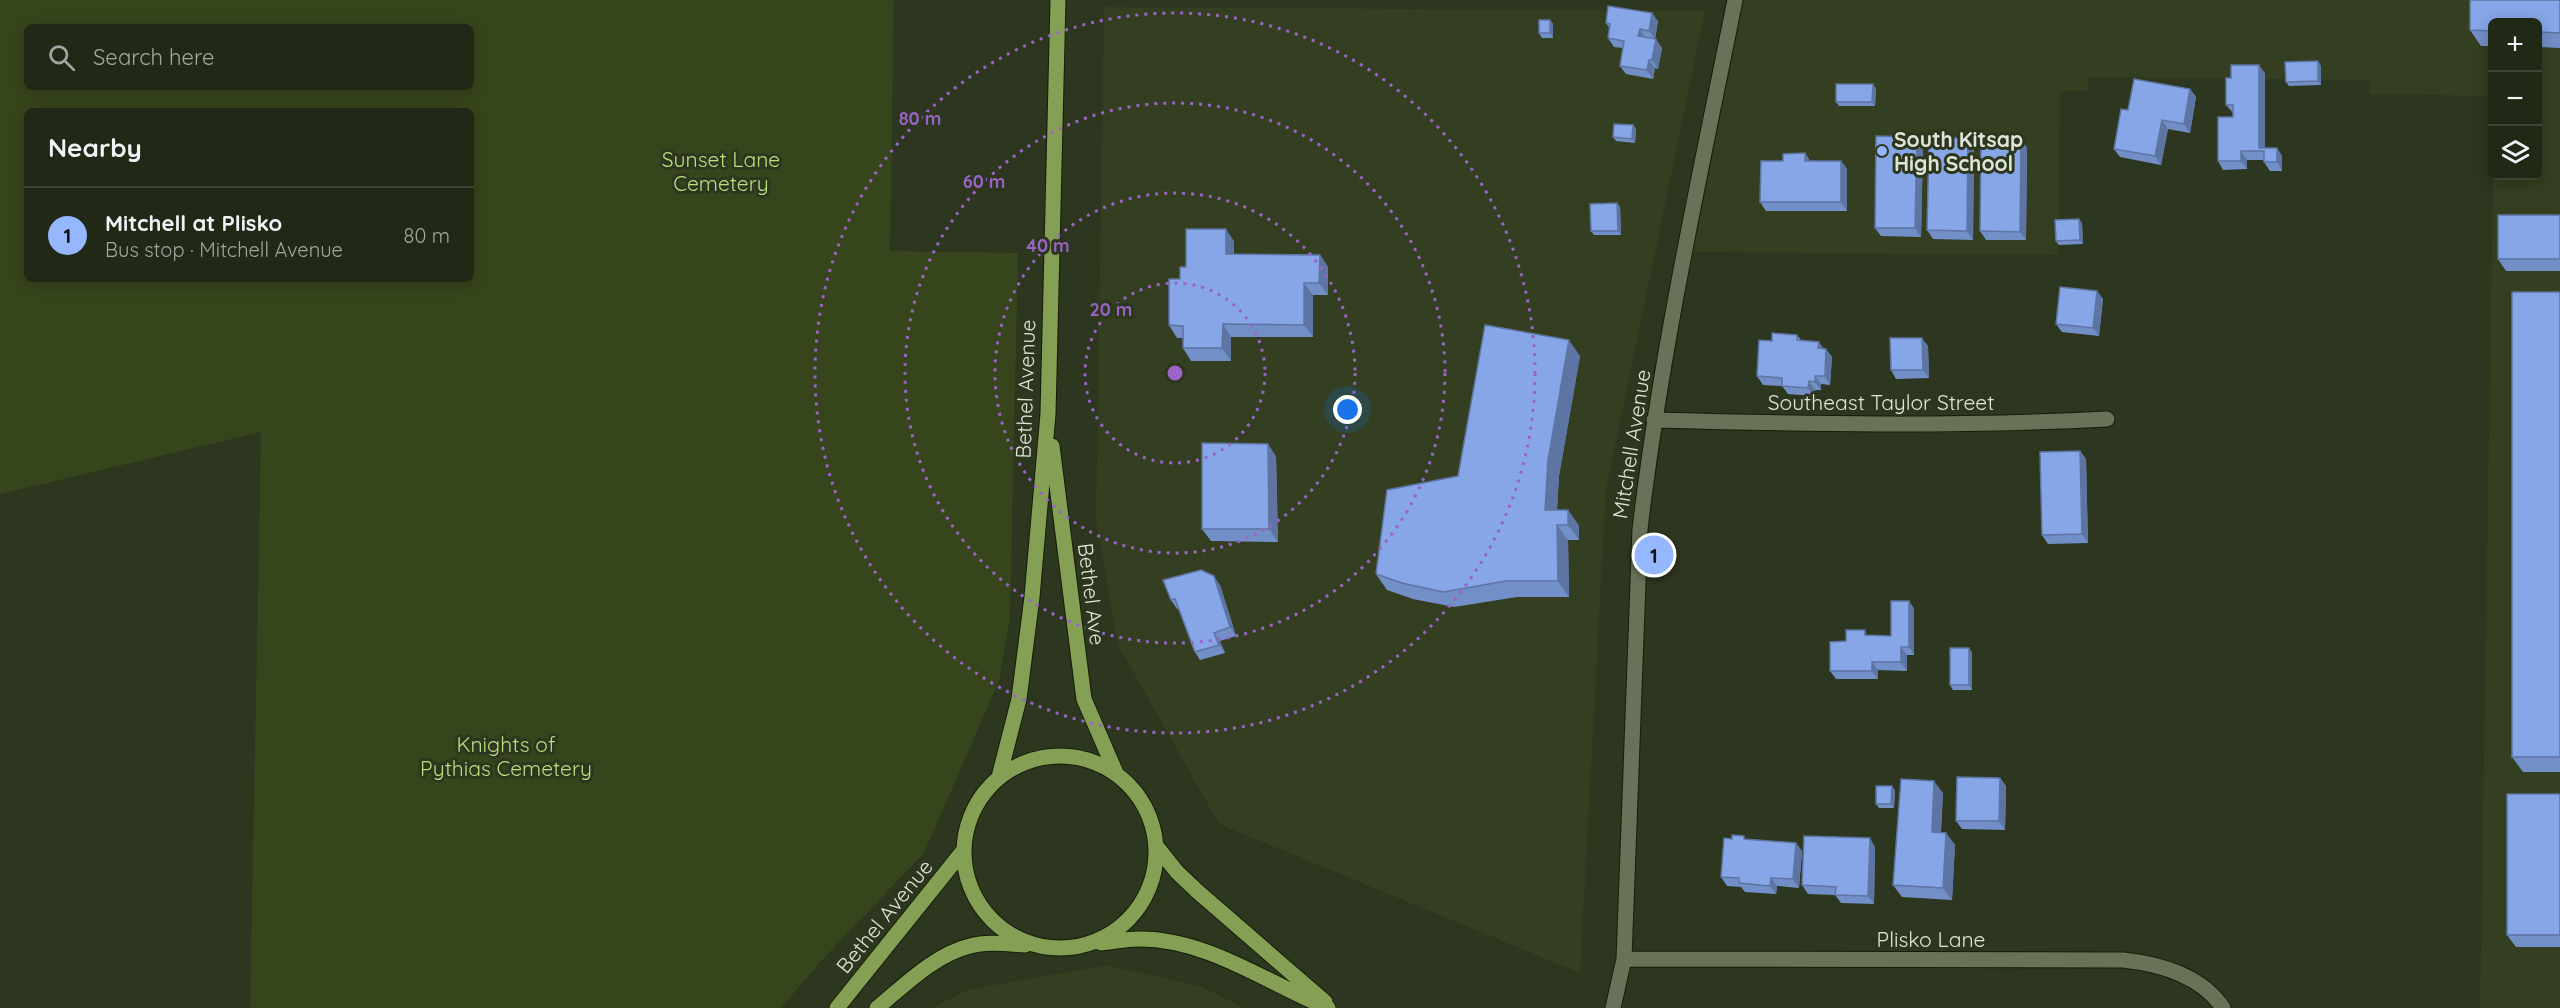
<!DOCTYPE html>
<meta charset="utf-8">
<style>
body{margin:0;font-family:Quicksand,sans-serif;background:#2a301f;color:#f1f3f6}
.controls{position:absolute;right:18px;top:18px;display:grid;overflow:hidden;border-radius:9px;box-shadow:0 3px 15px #0003}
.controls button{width:54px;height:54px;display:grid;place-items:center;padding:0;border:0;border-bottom:2px solid #3f4435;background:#222816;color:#f1f3f6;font:30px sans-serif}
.you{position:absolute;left:1348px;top:410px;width:21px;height:21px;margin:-15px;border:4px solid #fff;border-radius:50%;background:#1a73e8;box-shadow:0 0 0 9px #1a73e833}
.badge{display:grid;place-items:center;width:39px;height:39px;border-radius:50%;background:#94b7fd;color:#111;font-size:20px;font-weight:700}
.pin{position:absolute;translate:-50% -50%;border:3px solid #fff;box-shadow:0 2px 6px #0006}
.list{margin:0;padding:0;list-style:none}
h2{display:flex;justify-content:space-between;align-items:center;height:78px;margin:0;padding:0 24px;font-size:26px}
h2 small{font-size:20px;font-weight:400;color:#a2a6a1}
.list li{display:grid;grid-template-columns:39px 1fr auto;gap:18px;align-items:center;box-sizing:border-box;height:96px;padding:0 24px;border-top:2px solid #3f4435}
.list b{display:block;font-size:22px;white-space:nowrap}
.list p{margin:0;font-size:20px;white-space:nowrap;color:#a2a6a1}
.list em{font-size:20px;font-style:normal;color:#a2a6a1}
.icon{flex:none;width:33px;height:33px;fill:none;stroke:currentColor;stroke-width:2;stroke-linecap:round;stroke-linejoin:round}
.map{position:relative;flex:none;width:2560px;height:1008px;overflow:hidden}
.search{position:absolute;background:#222816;box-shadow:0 3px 15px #0003;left:24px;top:24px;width:450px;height:66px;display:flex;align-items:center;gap:15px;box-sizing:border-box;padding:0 21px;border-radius:9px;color:#a2a6a1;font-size:22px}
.panel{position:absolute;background:#222816;box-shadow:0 3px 15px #0003;left:24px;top:108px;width:450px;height:174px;border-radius:9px}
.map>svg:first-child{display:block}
</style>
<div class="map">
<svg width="2560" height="1008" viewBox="0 0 2560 1008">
<rect width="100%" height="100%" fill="#2d361e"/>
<!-- built -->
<path fill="#333f20" d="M1735 0H2560V1008H2480L2493 176H2538V22H2492V96L2370 94 2369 80 2088 77V91H2060L2058 255 1686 252Z
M1104 7 1705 11 1606 490 1580 973 1219 824 1118 645 1096 521Z
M1106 965 1203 987 1245 1008H932L967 990Z"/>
<!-- green -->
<path fill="#37451c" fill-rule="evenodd" d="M0 0H894L890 251 1018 253 1010 617 999 681 924 853 823 959 781 1008H250L261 432 0 494ZM27 27H471V87H27ZM27 111H471V279H27Z"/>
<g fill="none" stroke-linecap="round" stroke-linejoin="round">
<defs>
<path id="minor" d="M1654 420C1806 424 1955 427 2107 419
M1624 959 2123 960C2160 964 2201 975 2223 1008
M1613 1008 1624 959 1640 529C1661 351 1700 175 1735 0"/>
<path id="major" d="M1052 446 1084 699 1116 773
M964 852a96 96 0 1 1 192 0a96 96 0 1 1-192 0Z
M999 777 1019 699 1032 597 1048 414 1058 0
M1157 847 1177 872 1197 891 1325 1002
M1101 943C1113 942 1126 939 1138 939 1206 938 1267 983 1328 1008
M837 1008 963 851
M877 1008C905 985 934 955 970 946 988 941 1007 944 1025 945"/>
</defs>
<!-- minor casing -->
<use href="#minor" stroke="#151d07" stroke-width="17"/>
<!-- major casing -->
<use href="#major" stroke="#151d07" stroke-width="17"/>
<!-- minor -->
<use href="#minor" stroke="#677258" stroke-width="15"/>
<!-- major -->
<use href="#major" stroke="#85a055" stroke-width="15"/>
</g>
<!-- wall -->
<path fill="#738fc7" d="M2470 0H2560V48L2538 47V22H2493V46H2481L2470 30Z
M1550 20 1553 24V38H1542L1539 33Z
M1658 21 1655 39 1662 48 1658 69 1655 68 1653 79 1626 74 1620 66 1623 48 1614 47 1608 38 1610 29 1606 23Z
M2318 61 2321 66V85L2289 86 2286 82Z
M2265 73V148H2277L2282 156V171H2270L2264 162V160H2247V169L2223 170 2218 161 2233 117V113L2226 105 2231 78Z
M1876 88 1875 106H1839L1836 102Z
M2190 89 2196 97 2190 133 2168 129 2161 165 2120 157 2114 149 2128 110Z
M1633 125 1636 129 1635 143 1616 141 1613 137Z
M2021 139 2027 148 2026 240H1986L1980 231Z
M1923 145 1921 237 1881 236 1875 228Z
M1974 147 1973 240 1933 239 1927 230Z
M1805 153 1810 161H1841L1847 169V211H1766L1760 202 1783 161Z
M1617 203 1620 207 1621 235H1594L1591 231Z
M2560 215V271H2506L2498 259Z
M2082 223 2083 244 2059 245 2056 241Z
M1234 241V254L1320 255 1328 267V295H1313V337H1231V361H1191L1183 348V338H1177L1169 325 1180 279 1186 267Z
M2097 291 2103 299 2099 336 2062 332 2056 324Z
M2560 292V772H2523L2512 757Z
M1797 335 1801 340 1826 349 1832 357 1830 385 1821 384V390H1815L1814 396 1788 394 1782 386 1763 385 1757 376 1772 341Z
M1928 346 1929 378 1896 379 1891 370Z
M1580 356 1559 476 1557 510H1568L1579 526V540H1568L1569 597H1517L1454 607 1413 599 1387 590 1376 574 1458 476Z
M2080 451 2086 459 2088 543 2048 544 2042 535Z
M1276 456 1278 542 1211 541 1202 529Z
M1220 585 1236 636 1220 641 1225 653 1200 660 1195 652 1179 608 1177 609 1171 600Z
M1909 601 1914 609V655H1907V671L1878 670V679H1836L1830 671 1846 641 1869 635 1891 636Z
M1972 652V690H1953L1950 685Z
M2000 778 2006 786 2005 830 1962 829 1956 821Z
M1895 790 1894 808H1879L1876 804Z
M1943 793 1941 832 1946 833 1955 845 1952 900 1902 897 1893 885Z
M2560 794V947H2516L2507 935Z
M1747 840 1796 843 1802 851 1799 888 1777 886 1776 894 1745 892 1741 887 1727 886 1721 877Z
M1875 847 1874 904 1841 903 1835 895 1808 894 1802 885Z"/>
<!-- shaded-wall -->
<path fill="#5e74a2" d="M1652 13 1658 21 1655 39 1649 31Z
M1550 20 1553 24V38L1550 33Z
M1640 29 1645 38 1638 36Z
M1656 39 1662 48 1658 69 1652 60Z
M1649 60 1655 68 1653 79 1647 70Z
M2318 61 2321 66V85L2318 81Z
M2259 65 2265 73V153L2259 148Z
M1873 84 1876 88 1875 106 1872 102Z
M2190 89 2196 97 2190 133 2184 124Z
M2162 120 2168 129 2161 165 2155 156Z
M1633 125 1636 129 1635 143 1632 139Z
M1917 137 1923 145 1921 237 1915 228Z
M1968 138 1974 147 1973 240 1967 231Z
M2021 139 2027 148 2026 240 2020 232Z
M2277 148 2282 156V171L2277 162Z
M2241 151 2247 160V169L2241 161Z
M1805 153 1810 162 1805 161Z
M1841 161 1847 169V211L1841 202Z
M1617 203 1620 207 1621 235 1618 231Z
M2079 219 2082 223 2083 244 2080 240Z
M1226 229 1234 241V266L1226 254Z
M1320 255 1328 267V295L1319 283Z
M1304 283 1313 295V337L1304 325Z
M2097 291 2103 299 2099 336 2093 328Z
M1223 324 1231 337V361L1222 348Z
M1922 338 1928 346 1929 378 1923 370Z
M1569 340 1580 356 1559 476 1556 526 1545 510 1548 460Z
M1819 342 1825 350 1818 348Z
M1826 349 1832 357 1830 385 1825 376Z
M1815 376 1821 384V390L1815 382Z
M1809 381 1815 390 1814 396 1808 388Z
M1268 444 1276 456 1278 542 1269 529Z
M2080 451 2086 459 2088 543 2082 534Z
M1568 510 1579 526V540L1568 525Z
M1557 525 1568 540 1569 597 1558 581Z
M1214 576 1220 585 1236 636 1230 627Z
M1909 601 1914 609V655L1909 647Z
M1214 633 1220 641 1225 653 1219 645Z
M1901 647 1907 655V671L1901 662Z
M1969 648 1972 652V690L1969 685Z
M1872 662 1878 670V679L1872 671Z
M2000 778 2006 786 2005 830 1999 821Z
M1934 781 1943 793 1940 844 1932 832Z
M1892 786 1895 790 1894 808 1891 804Z
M1946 833 1955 845 1952 900 1943 888Z
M1870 838 1875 847 1874 904 1868 896Z
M1796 843 1802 851 1799 888 1793 879Z
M1771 878 1777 886 1776 894 1770 886Z"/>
<!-- building -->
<path fill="#86a6e7" stroke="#5e74a2" stroke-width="1.5" d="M2470 0H2560V33L2538 32V22H2493V31L2470 30Z
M1608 6 1652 13 1649 31 1640 29 1638 36 1656 39 1652 60H1649L1647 70 1620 66 1624 41 1608 38 1610 24 1606 23Z
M1539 20H1550V33H1539Z
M2318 61V81L2286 82 2285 62Z
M2231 65H2259V148H2277V162H2264V151H2241V161H2218V117H2233V105H2226V78H2231Z
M2134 79 2190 89 2184 124 2162 120 2155 156 2114 149 2121 109 2128 110Z
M1836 84H1873L1872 102H1836Z
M1614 124 1633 125 1632 139 1613 137Z
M1876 136 1917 137 1915 228H1875Z
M1929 138H1968L1967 231 1927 230Z
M1981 139H2021L2020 232 1980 231Z
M1805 153V161H1841V202H1760L1761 161H1783V154Z
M1617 203 1618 231H1591L1590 204Z
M2498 215H2560V259H2498Z
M2079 219 2080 240 2056 241 2055 220Z
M1186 229H1226V254L1320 255 1319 283H1304V325L1223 324 1222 348H1183V326L1169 325V279H1180V267H1186Z
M2060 287 2097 291 2093 328 2056 324Z
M2512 292H2560V757H2512Z
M1485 325 1569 340 1548 460 1545 510H1568V525H1557L1558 581H1506L1443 592 1402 583 1376 574 1387 490 1458 476Z
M1772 333 1797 335V340L1819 342 1818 348 1826 349 1825 376H1815V382L1809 381 1808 388 1782 386V378L1757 376 1759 340 1772 341Z
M1890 338H1922L1923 370H1891Z
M1202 443 1268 444 1269 529H1202Z
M2080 451 2082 534 2042 535 2040 452Z
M1201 570 1214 576 1230 627 1214 633 1219 645 1195 652 1175 599 1171 600 1163 580Z
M1891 601H1909V647H1901V662H1872V671H1830V642L1846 641V630H1865V635L1891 636Z
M1950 648H1969V685H1950Z
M1957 777 2000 778 1999 821H1956Z
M1901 779 1934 781 1932 832 1946 833 1943 888 1893 885Z
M1876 786H1892L1891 804H1876Z
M2507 794H2560V935H2507Z
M1732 835 1744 836V839L1796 843 1793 879 1771 878 1770 886 1739 883V878L1721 877 1724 838 1732 839Z
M1804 836 1870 838 1868 896 1835 895 1836 887 1802 885Z"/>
<!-- distance rings -->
<g fill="none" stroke="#9964c6" stroke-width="3" stroke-dasharray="3 6">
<circle cx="1175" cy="373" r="90"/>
<circle cx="1175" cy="373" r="180"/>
<circle cx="1175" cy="373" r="270"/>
<circle cx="1175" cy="373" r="360"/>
</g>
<!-- markers -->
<circle fill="#94b7fd" stroke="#2d361e" stroke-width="2" cx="1882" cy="151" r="6"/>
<g text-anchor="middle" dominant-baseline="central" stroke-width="6" stroke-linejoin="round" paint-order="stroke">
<!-- poi labels -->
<g font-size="21" font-weight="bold" fill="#dee5d6" stroke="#2d361e" text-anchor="start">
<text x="1894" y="139">South Kitsap<tspan x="1894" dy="24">High School</tspan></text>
</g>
<!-- park labels -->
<g font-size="21" fill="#badf7d" stroke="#2d361e">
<text x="721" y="159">Sunset Lane<tspan x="721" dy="24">Cemetery</tspan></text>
<text x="506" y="744">Knights of<tspan x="506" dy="24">Pythias Cemetery</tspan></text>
</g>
<!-- street labels -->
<g font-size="21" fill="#dee5d6" stroke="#2d361e">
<text transform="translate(1025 389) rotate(-88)">Bethel Avenue</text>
<text x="1881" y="402">Southeast Taylor Street</text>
<text transform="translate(1631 444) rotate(-81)">Mitchell Avenue</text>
<text transform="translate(1092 594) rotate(83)">Bethel Ave</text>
<text transform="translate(884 916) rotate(-51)">Bethel Avenue</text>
<text x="1931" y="939">Plisko Lane</text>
</g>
</g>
<circle cx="1175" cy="373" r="9" fill="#9964c6" stroke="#2d361e" stroke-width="3"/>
<g font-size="18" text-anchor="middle" font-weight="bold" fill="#9964c6" stroke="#2d361e" stroke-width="6" stroke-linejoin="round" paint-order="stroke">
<text x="920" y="125">80 m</text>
<text x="984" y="188">60 m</text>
<text x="1048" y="252">40 m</text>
<text x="1111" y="316">20 m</text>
</g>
</svg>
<div class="controls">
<button>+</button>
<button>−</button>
<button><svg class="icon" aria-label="layers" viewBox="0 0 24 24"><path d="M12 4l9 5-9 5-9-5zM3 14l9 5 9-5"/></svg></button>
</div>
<div class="you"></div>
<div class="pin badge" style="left:1654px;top:555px">1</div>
<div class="search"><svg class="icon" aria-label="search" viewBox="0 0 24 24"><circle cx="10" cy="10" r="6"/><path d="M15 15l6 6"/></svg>Search here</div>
<section class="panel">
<h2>Nearby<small></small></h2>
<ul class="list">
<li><span class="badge">1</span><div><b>Mitchell at Plisko</b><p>Bus stop · Mitchell Avenue</p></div><em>80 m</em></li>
</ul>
</section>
</div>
